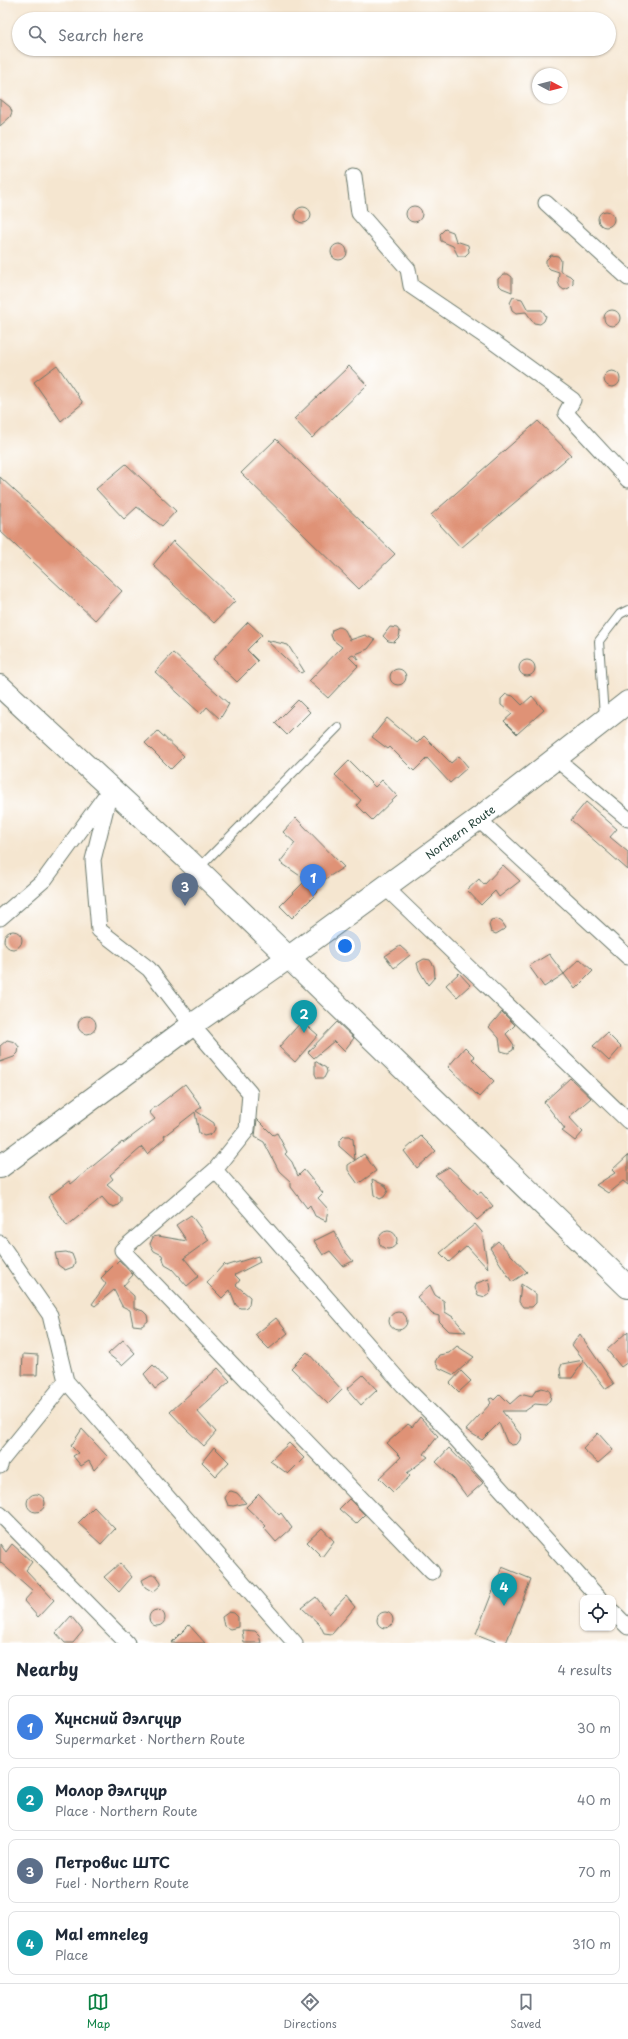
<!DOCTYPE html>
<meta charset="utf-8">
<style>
body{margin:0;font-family:"Playpen Sans",sans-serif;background:#f6f6f7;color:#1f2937}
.controls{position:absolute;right:12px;bottom:12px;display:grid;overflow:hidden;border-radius:8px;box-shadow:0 1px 3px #0004}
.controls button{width:36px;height:36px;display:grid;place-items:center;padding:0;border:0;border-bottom:1px solid #e0e1e3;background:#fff;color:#1f2937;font:20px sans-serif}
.compass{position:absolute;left:532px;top:68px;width:36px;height:36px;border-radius:50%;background:#fff;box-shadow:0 1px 3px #0004;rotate:97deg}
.you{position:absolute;left:345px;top:946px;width:14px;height:14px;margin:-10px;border:3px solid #fff;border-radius:50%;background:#1a73e8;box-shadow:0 0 0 6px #1a73e833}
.badge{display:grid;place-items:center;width:26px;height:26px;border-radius:50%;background:#0b8043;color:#fff;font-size:13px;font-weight:700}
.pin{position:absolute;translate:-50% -33px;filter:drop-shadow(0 1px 2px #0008)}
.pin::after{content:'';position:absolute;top:21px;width:14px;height:12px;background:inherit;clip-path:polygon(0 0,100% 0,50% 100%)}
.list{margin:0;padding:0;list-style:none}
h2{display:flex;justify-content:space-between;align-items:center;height:52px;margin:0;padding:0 16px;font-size:17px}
h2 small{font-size:13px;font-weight:400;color:#747a83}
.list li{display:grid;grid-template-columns:26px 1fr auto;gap:12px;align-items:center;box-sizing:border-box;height:64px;margin:0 8px 8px;padding:0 8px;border:1px solid #e0e1e3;border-radius:8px}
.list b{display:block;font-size:15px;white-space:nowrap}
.list p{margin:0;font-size:13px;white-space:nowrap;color:#747a83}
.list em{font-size:13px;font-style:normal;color:#747a83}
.icon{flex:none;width:22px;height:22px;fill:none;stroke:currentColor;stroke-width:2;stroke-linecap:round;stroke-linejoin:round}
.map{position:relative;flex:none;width:628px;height:1643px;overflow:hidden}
.search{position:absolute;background:#fff;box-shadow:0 1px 3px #0004;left:12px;right:12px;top:12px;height:44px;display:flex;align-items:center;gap:10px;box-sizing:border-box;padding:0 14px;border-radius:22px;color:#747a83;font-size:15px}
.sheet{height:340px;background:#fff}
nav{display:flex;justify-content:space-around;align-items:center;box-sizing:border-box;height:56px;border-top:1px solid #e0e1e3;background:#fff;font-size:11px;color:#747a83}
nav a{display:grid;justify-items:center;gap:2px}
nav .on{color:#0b8043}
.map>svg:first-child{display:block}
</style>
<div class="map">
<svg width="628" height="1643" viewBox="0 0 628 1643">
<rect width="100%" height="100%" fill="#fff"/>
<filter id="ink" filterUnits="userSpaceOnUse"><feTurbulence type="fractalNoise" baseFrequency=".025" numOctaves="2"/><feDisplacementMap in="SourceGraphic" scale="8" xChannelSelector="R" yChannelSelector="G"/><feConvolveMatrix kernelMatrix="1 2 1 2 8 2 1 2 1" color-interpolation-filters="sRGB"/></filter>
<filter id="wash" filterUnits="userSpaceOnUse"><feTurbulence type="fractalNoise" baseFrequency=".012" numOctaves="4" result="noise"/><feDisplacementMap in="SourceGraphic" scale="16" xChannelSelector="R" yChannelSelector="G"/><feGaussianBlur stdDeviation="0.9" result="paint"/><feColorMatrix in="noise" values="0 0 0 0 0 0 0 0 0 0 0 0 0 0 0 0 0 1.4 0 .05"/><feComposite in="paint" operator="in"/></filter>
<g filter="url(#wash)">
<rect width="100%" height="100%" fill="#f5e6d0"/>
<g id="blocks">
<!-- building -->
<path fill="#df9276" d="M0 99 10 107 12 112 10 117 0 126Z
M406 214a8 8 0 1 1 16 0a8 8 0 1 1-16 0Z
M295 215a8 8 0 1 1 16 0a8 8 0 1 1-16 0Z
M598 219a8 8 0 1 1 16 0a8 8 0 1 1-16 0Z
M445 229 453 232 456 241 468 245 469 252 465 256H458L453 246 441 241 440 234Z
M331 252a8 8 0 1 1 16 0a8 8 0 1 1-16 0Z
M551 255 558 256 561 260 560 271 570 276 573 279V284L569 288 564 290 560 287 558 282 559 272 550 269 546 265V260Z
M504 274H508L512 277V292L502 288 498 284V279Z
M513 297 522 299 528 310H542L546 316 544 321 540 324 534 323 526 312 516 313 512 310 510 303Z
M604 318a8 8 0 1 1 16 0a8 8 0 1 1-16 0Z
M57 365 83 403 61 421 34 382Z
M349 366 367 385 312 438 294 419Z
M604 379a8 8 0 1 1 16 0a8 8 0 1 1-16 0Z
M538 421 571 455 461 548 431 515Z
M276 439 395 554 359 589 241 473Z
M126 464 176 511 162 526 137 507 124 519 96 489Z
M0 477 122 591 95 620 0 531Z
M173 541 235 601 214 623 153 565Z
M248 622 262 635 247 650 258 661 237 682 213 659Z
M339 627 345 630 350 640 365 635 375 640 368 649 356 654 359 660 353 655 349 657 358 666 328 698 309 681 342 647 333 640 331 635 332 630Z
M390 627 397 628 400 632 399 637 394 642 388 641 383 636Z
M266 640 288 645 304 671 301 673Z
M173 653 229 704 220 719 207 707 201 714 155 672Z
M519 668a8 8 0 1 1 16 0a8 8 0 1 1-16 0Z
M390 677a8 8 0 1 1 16 0a8 8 0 1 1-16 0Z
M506 694 513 696 522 705 532 696 544 710 517 734 504 721 512 714 501 705V699Z
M298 700 310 712 287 735 275 723Z
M387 718 417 743 424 736 451 763 459 756 468 767 450 783 427 758 414 771 390 747 388 749 372 737Z
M158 731 184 756 171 769 145 743Z
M349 761 375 787 382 780 397 796 372 820 357 805 361 800 335 775Z
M586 802 617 829 610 837 628 852V870L571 820Z
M296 818 344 867 313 887 318 892 292 918 280 906 306 880 280 862 295 843 283 832Z
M503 865 520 881 499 897 495 891 481 905 467 890 479 879 484 885Z
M497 919 502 922 506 928 496 934 491 932 489 925 491 920Z
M4 940a9 9 0 1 1 18 0a9 9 0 1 1-18 0Z
M400 946 410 955 394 968 385 956Z
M549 954 564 974 544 987 529 966Z
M424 959 430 960 434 966 435 977 428 985 419 970 417 963Z
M580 959 593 971 575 989 564 974Z
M459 973 470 985 457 997 446 985Z
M502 1012 515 1025 506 1034 514 1045 513 1050 508 1053 501 1051 499 1038 489 1027Z
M78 1025a9 9 0 1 1 18 0a9 9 0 1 1-18 0Z
M302 1021 318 1035 295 1062 279 1047Z
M337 1022 354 1038 344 1051 334 1041 314 1058 308 1052Z
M607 1033 621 1047 609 1061 593 1046Z
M7 1040 15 1042 19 1047 18 1053 14 1057 0 1062V1046Z
M465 1047 475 1057 472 1059 494 1081 479 1097 448 1067Z
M315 1061 326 1068 327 1072 324 1078H317L315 1074Z
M570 1078 591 1098 569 1117 583 1132 575 1141 562 1131 565 1129 544 1102Z
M185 1084 202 1107 196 1111 214 1123 215 1129 212 1134 204 1136 199 1133 195 1112 164 1136 165 1138 147 1154 142 1147 110 1175 113 1179 107 1184 121 1196V1201L118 1205 114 1207 109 1205 102 1197 67 1226 48 1197 69 1181 71 1184 122 1142 123 1143 155 1119 149 1112Z
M257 1119 273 1135 277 1133 287 1152 285 1154 292 1162 298 1176 304 1170 323 1193 318 1198 328 1209 326 1221 315 1216 310 1205 307 1208 291 1187V1182L279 1171 264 1142 255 1137Z
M344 1136H349L353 1139 355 1160 339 1146V1141Z
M421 1136 436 1151 417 1168 404 1151Z
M364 1154 376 1171 358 1184 348 1170V1165Z
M628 1155V1185L623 1181 608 1193 596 1185 615 1173 612 1170Z
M449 1167 478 1194 481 1192 493 1206 477 1220 435 1175Z
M372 1179 386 1186 388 1191 384 1197 380 1199 374 1195Z
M191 1215 209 1240 184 1258 199 1276 187 1286 172 1269 165 1265 162 1255 154 1251 150 1244 153 1237 158 1236 187 1241 176 1225Z
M475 1224 482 1232 488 1269 467 1246 449 1262 440 1253Z
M334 1231 342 1248 353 1261 343 1266 330 1251 323 1255 314 1241Z
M379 1240a9 9 0 1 1 18 0a9 9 0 1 1-18 0Z
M498 1241 527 1272 512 1282 490 1248Z
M66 1252 72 1254 75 1262 73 1267 65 1270 58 1265 55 1253Z
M258 1256 260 1262 235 1275 240 1280 236 1285 250 1297 249 1305 245 1308H240L236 1305 230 1290 222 1298 207 1283 224 1264 226 1266Z
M119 1260 133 1275 123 1286 134 1296V1308L143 1311 147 1315 148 1321 142 1326 133 1325 130 1310 122 1306 114 1290 95 1306 92 1304 106 1284 101 1278 106 1273 105 1271 107 1272Z
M489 1279 491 1289 489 1294 485 1297 478 1295 475 1288 477 1283Z
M521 1284 536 1294V1303L532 1307H523L519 1302Z
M430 1285 435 1295 444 1301 445 1312 453 1317 466 1332 449 1331 439 1321V1316L432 1314 417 1297Z
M389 1321a9 9 0 1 1 18 0a9 9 0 1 1-18 0Z
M276 1318 288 1333 269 1349 255 1335Z
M628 1331V1362L621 1367 607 1350Z
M580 1334 614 1384 606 1389 584 1361 572 1378H561L560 1369 562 1364 584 1360 572 1345Z
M123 1340 135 1353 122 1365 108 1354Z
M457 1346 474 1357 454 1375 439 1368 435 1362 439 1355 449 1353Z
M307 1352 342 1390 328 1404 291 1368Z
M23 1354 38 1355 37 1375H22Z
M153 1365 167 1380 155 1389 144 1374Z
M218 1368 230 1381 197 1411 216 1432 204 1446 186 1429 170 1412Z
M461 1371 471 1381 459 1392 450 1383Z
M363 1375 377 1390 361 1405 347 1389Z
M542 1388 549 1390 551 1395 550 1400 546 1405 535 1404 525 1411H502L521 1435 520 1440 517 1444 512 1445 507 1442 499 1423 482 1440 466 1430 491 1403 489 1399 492 1398 494 1400 500 1394 510 1404 519 1396 524 1394 532 1396 536 1390Z
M420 1417 438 1436 424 1454 428 1457 407 1473 410 1476 393 1492 379 1478 401 1457 387 1443 408 1424 412 1427Z
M82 1429 107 1456 94 1470 89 1461 81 1466 73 1456 78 1453 71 1446Z
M598 1433 613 1450 598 1463 583 1449Z
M289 1443 304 1458 288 1474 270 1461Z
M214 1447 229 1462 216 1476 202 1462Z
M449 1448 483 1483 467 1497 454 1479 436 1462Z
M231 1491 237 1493 246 1503 233 1506 228 1505 225 1498 228 1492Z
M27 1503a9 9 0 1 1 18 0a9 9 0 1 1-18 0Z
M259 1494 279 1515 281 1513 292 1528 276 1542 264 1528 266 1526 246 1507Z
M349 1499 365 1515 356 1524 339 1509Z
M94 1507 115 1529 101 1544 78 1523Z
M322 1528 334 1541 322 1557 307 1542Z
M0 1544 6 1552 12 1544 32 1562 26 1570 54 1600 38 1617 24 1601 33 1591 0 1562Z
M120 1563 132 1577 119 1592 104 1577Z
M502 1567 531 1579 506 1643H499L476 1634Z
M151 1575H156L161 1582V1585L153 1592 145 1587 142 1580Z
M346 1596 355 1607 332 1634 324 1633 320 1625 302 1608 316 1597 329 1614Z
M149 1618a8 8 0 1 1 16 0a8 8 0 1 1-16 0Z
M377 1620a8 8 0 1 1 16 0a8 8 0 1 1-16 0Z
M229 1612 234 1613 238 1617V1627L230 1629 224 1626 222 1617Z
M71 1616 83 1631 73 1643H65L56 1633Z
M189 1625 205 1643H171Z
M242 1630 255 1631 259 1635 261 1643H244Z"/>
</g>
</g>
<g filter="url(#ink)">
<use href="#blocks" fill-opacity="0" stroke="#6a786b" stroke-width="1"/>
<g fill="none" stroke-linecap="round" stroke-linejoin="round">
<defs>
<path id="lane" d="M604 717 599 641 620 614 628 610
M198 869 338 727"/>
<path id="street" d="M354 176 359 213 408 269 411 286 492 341 573 400 566 413 628 480
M546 203 628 278
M555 758 628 819
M111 788 93 860 99 930 149 969 192 1025 250 1093 247 1130 215 1170
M478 819 628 957
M385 887 628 1121
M0 918 45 879 106 795
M0 1243 50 1315 66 1381
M0 1466 1 1461 66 1381 295 1643
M0 1514 127 1643
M432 1572 122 1250 215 1170 403 1385 447 1429 599 1598
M613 1612 628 1627"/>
<path id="secondary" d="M0 686 185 857 628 1287"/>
<path id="highway" d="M0 1167 192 1025 288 958 478 819 628 702"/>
</defs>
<!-- lane casing -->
<use href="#lane" stroke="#6a786b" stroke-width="10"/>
<!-- street casing -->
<use href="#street" stroke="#6a786b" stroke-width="17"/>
<!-- secondary casing -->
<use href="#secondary" stroke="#6a786b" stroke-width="24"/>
<!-- highway casing -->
<use href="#highway" stroke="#6a786b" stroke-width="24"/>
<!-- lane -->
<use href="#lane" stroke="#fff" stroke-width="8"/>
<!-- street -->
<use href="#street" stroke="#fff" stroke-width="15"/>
<!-- secondary -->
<use href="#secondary" stroke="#fff" stroke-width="22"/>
<!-- highway -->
<use href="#highway" stroke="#fff" stroke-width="22"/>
</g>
</g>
<g text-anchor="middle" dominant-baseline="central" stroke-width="3" stroke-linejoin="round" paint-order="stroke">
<!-- street labels -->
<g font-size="11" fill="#1f3d34" stroke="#fff">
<text transform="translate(460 832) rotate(-36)">Northern Route</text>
</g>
</g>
</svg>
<div class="controls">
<button><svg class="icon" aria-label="locate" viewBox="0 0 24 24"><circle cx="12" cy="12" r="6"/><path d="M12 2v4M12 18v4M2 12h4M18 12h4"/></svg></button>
</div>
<svg class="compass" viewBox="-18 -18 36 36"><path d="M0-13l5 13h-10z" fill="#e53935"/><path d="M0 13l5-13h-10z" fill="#747a83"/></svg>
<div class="you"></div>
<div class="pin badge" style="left:313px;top:897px;background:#3f7fe0">1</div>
<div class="pin badge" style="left:304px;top:1033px;background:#0f9aa8">2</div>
<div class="pin badge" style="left:185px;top:906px;background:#5c6f8a">3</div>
<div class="pin badge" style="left:504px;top:1606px;background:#0f9aa8">4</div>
<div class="search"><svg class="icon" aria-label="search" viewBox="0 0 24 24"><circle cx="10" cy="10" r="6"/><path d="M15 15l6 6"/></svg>Search here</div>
</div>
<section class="sheet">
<h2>Nearby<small>4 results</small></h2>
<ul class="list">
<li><span class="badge" style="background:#3f7fe0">1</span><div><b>Хүнсний дэлгүүр</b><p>Supermarket · Northern Route</p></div><em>30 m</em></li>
<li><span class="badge" style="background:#0f9aa8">2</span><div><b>Молор дэлгүүр</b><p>Place · Northern Route</p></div><em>40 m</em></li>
<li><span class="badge" style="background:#5c6f8a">3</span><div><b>Петровис ШТС</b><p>Fuel · Northern Route</p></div><em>70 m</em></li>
<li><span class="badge" style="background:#0f9aa8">4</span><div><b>Mal emneleg</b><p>Place</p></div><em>310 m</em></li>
</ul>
</section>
<nav>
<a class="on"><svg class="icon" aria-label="map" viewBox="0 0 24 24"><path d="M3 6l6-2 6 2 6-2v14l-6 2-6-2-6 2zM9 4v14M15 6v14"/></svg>Map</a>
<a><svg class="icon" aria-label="directions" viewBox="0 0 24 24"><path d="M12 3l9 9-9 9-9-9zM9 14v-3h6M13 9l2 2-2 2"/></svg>Directions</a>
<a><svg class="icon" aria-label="saved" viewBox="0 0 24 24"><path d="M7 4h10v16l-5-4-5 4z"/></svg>Saved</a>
</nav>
